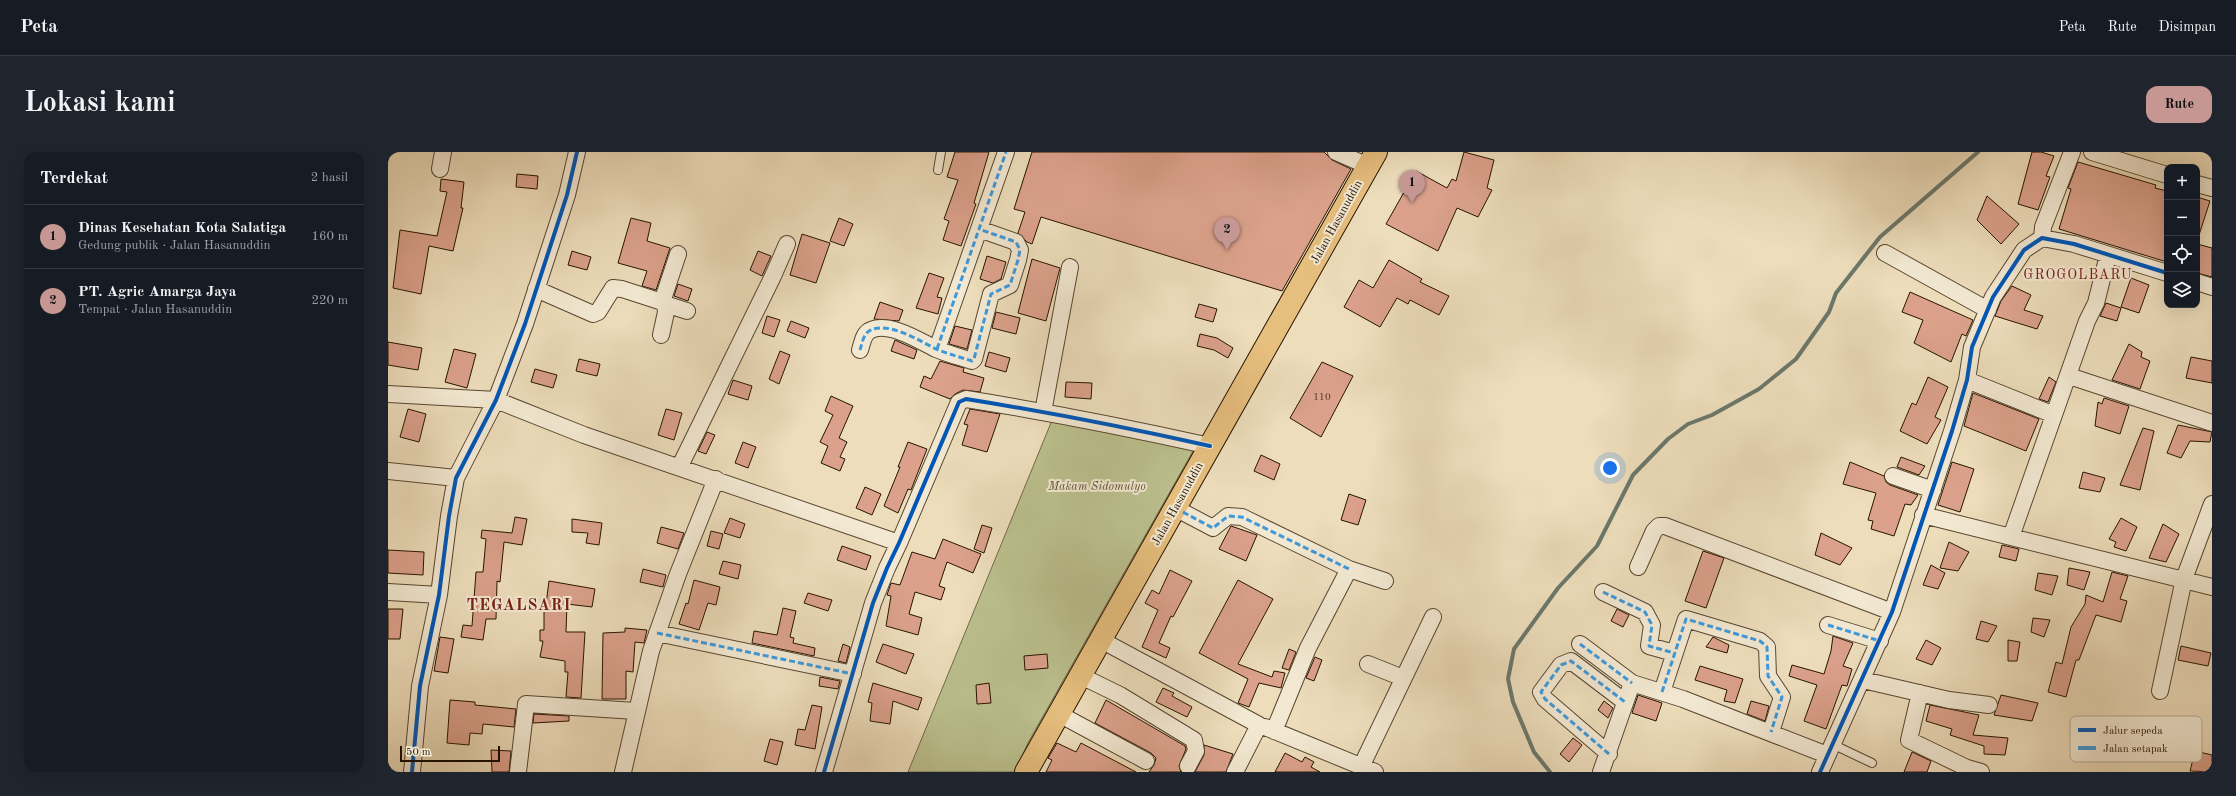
<!DOCTYPE html>
<html lang="id">
<meta charset="utf-8">
<style>
body{margin:0;font-family:"Old Standard TT",serif;background:#20242c;color:#f1f3f6}
.controls{position:absolute;right:12px;top:12px;display:grid;overflow:hidden;border-radius:8px;box-shadow:0 4px 16px #0002}
.controls button{width:36px;height:36px;display:grid;place-items:center;padding:0;border:0;border-bottom:1px solid #363941;background:#171b24;color:#f1f3f6;font:20px sans-serif}
.scale{position:absolute;left:12px;bottom:10px;width:100px;box-sizing:border-box;padding-left:4px;border:2px solid #271400;border-top:0;font-size:11px;line-height:14px;white-space:nowrap;color:#271400;-webkit-text-stroke:3px #f3e9d3;paint-order:stroke}
.you{position:absolute;left:1222px;top:316px;width:14px;height:14px;margin:-10px;border:3px solid #fff;border-radius:50%;background:#1a73e8;box-shadow:0 0 0 6px #1a73e833}
.badge{display:grid;place-items:center;width:26px;height:26px;border-radius:50%;background:#c59692;color:#111;font-size:13px;font-weight:700}
.pin{position:absolute;translate:-50% -33px;filter:drop-shadow(0 1px 2px #0008)}
.pin::after{content:'';position:absolute;top:21px;width:14px;height:12px;background:inherit;clip-path:polygon(0 0,100% 0,50% 100%)}
.list{margin:0;padding:0;list-style:none}
h2{display:flex;justify-content:space-between;align-items:center;height:52px;margin:0;padding:0 16px;font-size:17px}
h2 small{font-size:13px;font-weight:400;color:#9ea1a6}
.list li{display:grid;grid-template-columns:26px 1fr auto;gap:12px;align-items:center;box-sizing:border-box;height:64px;padding:0 16px;border-top:1px solid #363941}
.list b{display:block;font-size:15px;white-space:nowrap}
.list p{margin:0;font-size:13px;white-space:nowrap;color:#9ea1a6}
.list em{font-size:13px;font-style:normal;color:#9ea1a6}
.icon{flex:none;width:22px;height:22px;fill:none;stroke:currentColor;stroke-width:2;stroke-linecap:round;stroke-linejoin:round}
.map{position:relative;flex:none;width:1824px;height:620px;overflow:hidden;border-radius:12px}
header{display:flex;align-items:center;gap:24px;box-sizing:border-box;height:56px;padding:0 20px;background:#171b24;border-bottom:1px solid #363941}
header strong{font-size:19px}
nav{display:flex;gap:22px;margin-inline-start:auto;font-size:14px}
.intro{display:flex;align-items:center;justify-content:space-between;box-sizing:border-box;height:96px;padding:0 24px}
h1{margin:0;font-size:28px}
.button{padding:10px 18px;border-radius:12px;background:#c59692;color:#111;font-size:14px;font-weight:700}
main{display:flex;gap:24px;padding:0 24px}
aside{flex:1;background:#171b24;border-radius:12px;box-shadow:0 4px 16px #0002}
.map>svg:first-child{display:block}
</style>
<header>
<strong>Peta</strong>
<nav><a>Peta</a><a>Rute</a><a>Disimpan</a></nav>
</header>
<div class="intro"><h1>Lokasi kami</h1><a class="button">Rute</a></div>
<main>
<aside>
<h2>Terdekat<small>2 hasil</small></h2>
<ul class="list">
<li><span class="badge">1</span><div><b>Dinas Kesehatan Kota Salatiga</b><p>Gedung publik · Jalan Hasanuddin</p></div><em>160 m</em></li>
<li><span class="badge">2</span><div><b>PT. Agric Amarga Jaya</b><p>Tempat · Jalan Hasanuddin</p></div><em>220 m</em></li>
</ul>
</aside>
<div class="map">
<svg width="1824" height="620" viewBox="0 0 1824 620">
<rect width="100%" height="100%" fill="#edddbb"/>
<filter id="stains"><feTurbulence type="fractalNoise" baseFrequency=".005" numOctaves="4"/><feColorMatrix values="0 0 0 0 .2 0 0 0 0 .09 0 0 0 0 .02 0 0 0 .5 -.17"/></filter>
<radialGradient id="worn" r=".72"><stop offset=".6" stop-color="#630" stop-opacity="0"/><stop offset="1" stop-color="#630" stop-opacity=".3"/></radialGradient>
<!-- green -->
<path fill="#bbc08e" stroke="#716a47" d="M667 261 809 292 641 589 627 620H520Z"/>
<g fill="none" stroke-linecap="round" stroke-linejoin="round">
<!-- stream -->
<path stroke="#6b786b" stroke-width="4" d="M1162 620 1146 600 1125 550 1120 527 1126 497 1170 436 1209 394 1245 323 1280 287 1300 272 1324 263 1371 237 1408 207 1441 160 1448 141 1492 85 1590 0"/>
</g>
<!-- building -->
<path fill="#dba18b" stroke="#271400" d="M567 0H601L586 51 588 52 573 94 555 88 561 69 556 67 570 28 559 25Z
M644 0H936L944 8 963 17 894 139 653 65 644 92 639 90 630 81 637 60 626 57Z
M1076 0 1106 8 1099 36 1104 38 1090 65 1069 56 1050 99 998 72 1028 19 1059 36 1064 27 1068 29Z
M1644 0H1653L1666 4 1658 24 1662 25 1650 58 1630 52Z
M1690 10 1768 33 1767 36 1779 39V110L1671 77 1683 37 1680 36Z
M129 22 150 24 149 37 128 35Z
M53 27 76 30 73 56H75L65 99 41 94 33 142 5 136 12 78 49 84 59 40 52 39Z
M1599 44 1631 72 1613 92 1589 68Z
M1809 45 1822 49 1811 83H1809Z
M243 66 263 71 259 89 282 96 268 138 254 134 259 119 230 111Z
M451 66 465 72 456 94 442 89Z
M414 82 442 91 428 131 402 123Z
M1809 92 1824 96V125L1809 121Z
M184 99 203 105 199 118 180 113Z
M370 99 383 104 374 124 362 118Z
M599 104 618 110 613 127 605 131 592 127Z
M644 107 672 116 658 169 630 161Z
M1001 108 1034 127 1032 130 1061 144 1051 163 1022 148 1020 152 1009 146 992 175 956 155 971 128 985 136Z
M541 121 556 126 549 145 554 146 550 162 528 156Z
M1743 126 1761 133 1751 161 1733 155Z
M290 132 304 137 300 149 286 144Z
M1624 134 1643 143 1636 158 1655 164 1649 177 1607 164 1613 149Z
M1522 140 1585 168 1578 184 1574 182 1563 210 1526 191 1535 168 1514 160Z
M492 150 515 158 511 169 486 167Z
M1718 151 1733 156 1729 169 1712 164Z
M811 152 829 157 825 170 807 165Z
M608 160 632 166 628 182 604 176Z
M379 164 392 168 386 185 374 181Z
M403 169 421 176 417 186 399 179Z
M567 174 584 178 579 197 561 192Z
M812 182 829 186 845 196 840 206 826 198 809 194Z
M507 188 529 198 526 207 503 199Z
M0 190 34 196 30 218 0 213Z
M1741 192 1754 200 1753 205 1762 209 1752 237 1724 228Z
M66 197 88 202 79 236 57 230Z
M392 199 402 203 391 232 381 227Z
M601 200 622 206 618 220 597 214Z
M1803 205 1824 209V231L1798 226Z
M191 207 212 212 209 224 188 219Z
M552 209 576 216 575 220 596 226 592 240 575 238 567 242 562 247 532 235 536 224 543 227Z
M934 210 965 224 933 285 902 266Z
M147 217 169 223 165 236 143 230Z
M1540 225 1560 235 1547 265 1553 268 1539 292 1512 279 1524 251 1528 253Z
M1661 225 1668 230 1660 250 1651 247Z
M345 228 364 234 360 248 340 242Z
M678 230 704 231 703 247 677 245Z
M1585 241 1651 267 1638 299 1576 274Z
M443 244 465 254 451 286 459 290 452 305 457 307 452 319 433 311 440 294 432 290 445 263 437 259Z
M1716 246 1741 254 1732 282 1707 274 1710 250 1714 252Z
M20 257 38 262 31 290 12 285Z
M278 257 294 261 286 288 270 283Z
M582 257 612 262 599 300 574 293 580 273 576 272Z
M1790 273 1824 280 1822 290 1802 289 1793 306 1779 301Z
M1755 276 1766 279 1752 338 1732 333Z
M319 280 327 283 318 302 310 299Z
M355 290 368 295 360 316 347 311Z
M520 290 539 297 523 338 520 337 510 361 496 354 512 315H510Z
M873 303 892 312 886 328 866 319Z
M1513 305 1537 314 1531 323 1509 315Z
M1462 310 1496 324 1498 330 1502 333 1530 343 1523 353 1517 352 1506 384 1483 377 1485 369 1480 368 1488 341 1455 332Z
M1564 310 1586 317 1572 360 1550 353Z
M1695 320 1717 326 1712 340 1691 336Z
M477 335 493 342 484 363 468 356Z
M961 342 978 348 970 373 953 368Z
M127 365 139 367 134 393 116 390 112 430 109 429 108 467H98L95 488 73 485 75 473 84 474 88 420H95L98 387 93 386 94 378 124 381Z
M342 366 357 372 352 386 336 381Z
M1733 366 1749 375 1738 399 1726 395 1728 390 1721 387Z
M184 367 214 371 211 393 198 391 200 381 184 380Z
M1775 372 1791 382 1778 410 1761 406Z
M594 373 604 376 596 401 586 397Z
M843 374 869 383 858 409 831 397Z
M273 375 296 381 290 397 269 391Z
M323 379 335 382 331 397 319 394Z
M1433 381 1464 396 1452 413 1427 403Z
M555 387 593 402 585 421 559 410 551 434 557 436 553 448 527 440 521 462 534 466 530 483 498 474 503 444 499 443 503 431 512 433 524 400 547 407Z
M1561 390 1581 400 1570 419 1552 416Z
M1614 393 1631 397 1628 409 1611 405Z
M454 394 483 404 478 418 449 408Z
M0 398 36 400 35 423 0 421Z
M1315 399 1336 406 1318 456 1297 449Z
M335 409 353 413 350 427 331 422Z
M1543 413 1557 421 1550 437 1535 433Z
M1681 416 1702 420 1696 438 1679 433Z
M255 417 278 423 275 435 252 430Z
M782 418 804 429 785 465 783 464 771 491 782 496 778 506 754 495 770 458 757 451 764 438 771 442Z
M1724 420 1740 424 1732 447 1739 449 1733 470 1708 463 1691 508H1688L1678 545 1660 540 1668 510 1674 512 1683 475 1697 452 1698 443 1715 450Z
M1650 421 1670 424 1664 443 1647 438Z
M306 428 332 435 328 453 320 451 311 478 291 472 298 451 300 452Z
M850 428 885 447 850 512 884 525 886 519 897 521 893 536 871 531 861 555 850 551 860 527 811 501Z
M161 429 207 437 204 455 179 452 178 480H197L193 546 178 545 180 520H177V509L152 505 155 489H152V478H156V452H158Z
M420 441 444 448 440 459 416 451Z
M395 456 408 459 402 485 406 486 405 491 427 496 426 504 364 491 366 479 389 483Z
M0 457H15L12 487H0Z
M1229 457 1241 463 1235 475 1223 469Z
M1645 466 1662 468 1656 485 1643 480Z
M1593 469 1609 474 1600 490 1588 487Z
M237 476 259 478 256 491 247 490 245 520 238 519V547H214L215 481 237 480Z
M1445 484 1465 491 1455 514 1464 517 1459 534 1454 533 1438 577 1416 569 1429 533 1401 524 1404 513 1436 522 1443 499Z
M52 485 66 487 60 521 46 519Z
M1325 485 1341 493 1339 501 1318 495Z
M1538 488 1553 496 1544 513 1528 507Z
M1620 488 1632 490 1629 509H1620Z
M455 492 462 495 458 511 450 509Z
M495 492 526 502 518 522 488 510Z
M1793 494 1823 501 1820 514 1790 508Z
M901 497 908 500 901 518 894 516Z
M659 502 660 516 637 518 636 504Z
M927 505 934 508 926 529 918 526Z
M1312 514 1355 527 1347 551 1336 549 1339 538 1307 528Z
M432 525 452 529 450 537 431 534Z
M485 531 534 546 530 558 505 549 502 572 482 569 484 551 480 550Z
M601 531 603 551 589 552 588 533Z
M775 536 786 541 784 544 804 555 799 565 768 550Z
M1250 543 1274 551 1268 569 1244 561Z
M1613 543 1650 551 1644 569 1606 563Z
M62 548 87 550V553L128 557 126 575 95 572 94 582 82 581 81 593 59 591Z
M718 548 797 594 798 597 791 614 793 620H761L766 613 768 606 763 601 707 571Z
M1216 549 1225 556 1220 566 1210 558Z
M1363 549 1381 554 1377 569 1359 562Z
M424 553 434 555 427 597 407 593 410 577 417 578Z
M1542 553 1591 563 1585 583 1620 586 1617 603 1596 602V594L1562 583 1564 577 1538 569Z
M146 562 181 564V569L145 571Z
M1185 586 1194 593 1181 610 1172 602Z
M382 587 395 590 389 613 376 609Z
M669 591 688 600 693 591 748 620H658L664 608 660 606Z
M816 593 845 602 838 620H807L816 603Z
M103 598 123 599 121 620H104Z
M1807 599 1824 603V620L1802 619Z
M1524 600 1543 609 1539 620H1516Z
M897 601 914 610 917 605 926 610 923 615 932 620H887Z"/>
<g fill="none" stroke-linecap="round" stroke-linejoin="round">
<defs>
<path id="service" d="M550 18 553 0
M1444 592 1484 611"/>
<path id="minor" d="M948 0 980 14
M1704 0 1779 23
M52 17 55 0
M1809 32 1824 36
M1654 86 1655 75 1684 0
M1497 101 1600 158
M1809 130 1824 135
M148 137 205 162 210 160 225 136 234 137 274 150 277 152 278 160 273 183
M274 150 290 102
M277 152 299 159
M549 197 618 0
M472 198C474 192 475 183 481 179 499 168 532 189 548 197 560 202 572 205 584 209L586 207 603 142 622 133 630 108 632 98 628 90 591 77
M1681 224 1824 271
M1579 228 1666 263
M0 242 108 248 196 283 511 391
M655 260 682 115
M292 314 385 124 399 92
M0 319 68 326
M1505 324 1545 338
M787 356 825 376 840 364 854 365 961 417 997 429
M1535 363 1824 435
M1623 385 1699 169 1708 151 1720 103
M1250 415 1266 379 1271 374H1277L1504 460
M0 440 51 443
M1215 440 1257 460 1264 473 1261 494 1286 501
M1440 473 1492 489
M269 481 465 522
M713 488 871 573 847 620
M1192 492 1244 531
M980 512 1015 526
M693 524 732 543 806 588 808 599 800 614
M1475 528 1561 548 1601 553
M1772 539 1796 427 1824 352
M1274 540 1298 467 1372 489 1379 495 1380 524 1394 545 1383 580
M1532 541 1521 588 1579 616 1593 620
M671 562 758 609
M877 575 987 620
M886 579 920 496 961 417
M1221 602 1157 547 1153 540 1173 513 1183 509 1237 550
M973 615 1045 465
M24 620 32 534 51 443 61 364 68 326 108 248 137 172 179 43 189 0
M130 620 138 552 248 559
M235 620 263 499 290 422 328 327
M436 620 485 451 499 416 511 391 571 250 578 247C660 260 741 276 822 294
M1213 620 1244 531 1295 547 1439 603
M1432 620 1504 460 1564 279 1579 228 1584 195 1605 145 1636 98 1654 86 1686 92 1779 121"/>
<path id="primary" d="M638 620 988 0"/>
</defs>
<!-- service casing -->
<use href="#service" stroke="#58462f" stroke-width="10"/>
<!-- minor casing -->
<use href="#minor" stroke="#58462f" stroke-width="18"/>
<!-- primary casing -->
<use href="#primary" stroke="#271400" stroke-width="24"/>
<!-- service -->
<use href="#service" stroke="#f3e9d3" stroke-width="8"/>
<!-- minor -->
<use href="#minor" stroke="#f3e9d3" stroke-width="16"/>
<!-- primary -->
<use href="#primary" stroke="#e6be7e" stroke-width="22"/>
<!-- quiet -->
<path stroke="#3d9adc" stroke-width="3" stroke-dasharray="6 3" stroke-linecap="butt" d="M549 197 618 0
M472 198C474 192 475 183 481 179 499 168 532 189 548 197 560 202 572 205 584 209L586 207 603 142 622 133 630 108 632 98 628 90 591 77
M787 356 825 376 840 364 854 365 961 417
M1215 440 1257 460 1264 473 1261 494 1286 501
M1440 473 1492 489
M269 481 465 522
M1192 492 1244 531
M1274 540 1298 467 1372 489 1379 495 1380 524 1394 545 1383 580
M1221 602 1157 547 1153 540 1173 513 1183 509 1237 550"/>
<defs>
<path id="cycleway" d="M24 620 32 534 51 443 61 364 68 326 108 248 137 172 179 43 189 0
M436 620 485 451 499 416 511 391 571 250 578 247C660 260 741 276 822 294
M1432 620 1504 460 1564 279 1579 228 1584 195 1605 145 1636 98 1654 86 1686 92 1779 121"/>
</defs>
<!-- cycleway casing -->
<use href="#cycleway" stroke="#f3e9d3" stroke-width="6"/>
<!-- cycleway -->
<use href="#cycleway" stroke="#0057b8" stroke-width="4"/>
</g>
<g text-anchor="middle" dominant-baseline="central" stroke-width="4" stroke-linejoin="round" paint-order="stroke">
<!-- number labels -->
<g font-size="10" fill="#543723">
<text x="934" y="245">110</text>
</g>
<!-- street labels -->
<g font-size="12" fill="#271400" stroke="#f3e9d3">
<text transform="translate(949 70) rotate(-61)">Jalan Hasanuddin</text>
<text transform="translate(790 352) rotate(-61)">Jalan Hasanuddin</text>
</g>
<!-- park labels -->
<g font-size="12" font-style="italic" fill="#5b5032" stroke="#f3e9d3">
<text x="709" y="335">Makam Sidomulyo</text>
</g>
<!-- quarter labels -->
<g font-size="14" letter-spacing="1" fill="#7a1f14" stroke="#f3e9d3">
<text x="1690" y="123">GROGOLBARU</text>
</g>
<!-- district labels -->
<g font-size="16" font-weight="bold" letter-spacing="1" fill="#7a1f14" stroke="#f3e9d3">
<text x="131" y="454">TEGALSARI</text>
</g>
</g>
<!-- legend -->
<rect x="1682" y="564" width="132" height="46" rx="6" fill="#f3e9d3" stroke="#b6a994" stroke-width="1"/>
<rect x="1690" y="576" width="18" height="4" fill="#0057b8"/>
<rect x="1690" y="594" width="18" height="4" fill="#3d9adc"/>
<g font-size="11" fill="#271400">
<text x="1715" y="582">Jalur sepeda</text>
<text x="1715" y="600">Jalan setapak</text>
</g>
<rect width="100%" height="100%" filter="url(#stains)"/>
<rect width="100%" height="100%" fill="url(#worn)"/>
</svg>
<div class="controls">
<button>+</button>
<button>−</button>
<button><svg class="icon" aria-label="locate" viewBox="0 0 24 24"><circle cx="12" cy="12" r="6"/><path d="M12 2v4M12 18v4M2 12h4M18 12h4"/></svg></button>
<button><svg class="icon" aria-label="layers" viewBox="0 0 24 24"><path d="M12 4l9 5-9 5-9-5zM3 14l9 5 9-5"/></svg></button>
</div>
<div class="scale">50 m</div>
<div class="you"></div>
<div class="pin badge" style="left:1024px;top:51px">1</div>
<div class="pin badge" style="left:839px;top:98px">2</div>
</div>
</main>
